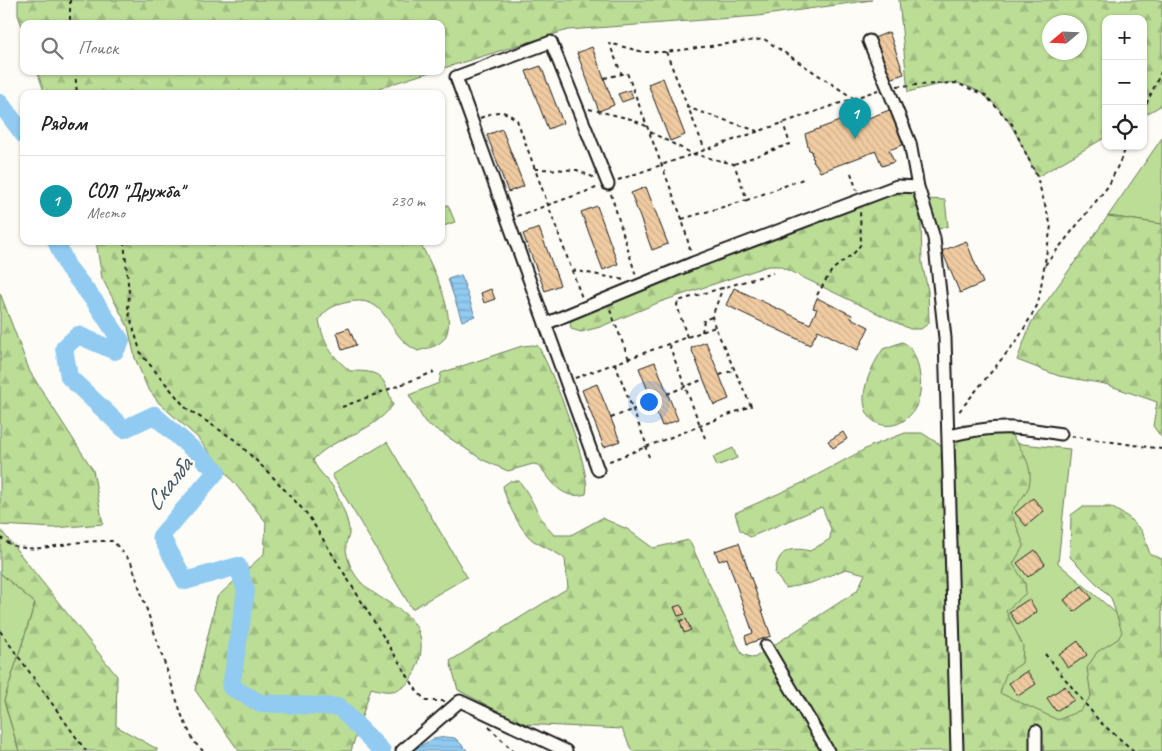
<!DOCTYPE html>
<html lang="ru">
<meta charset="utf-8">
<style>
body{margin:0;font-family:Caveat,sans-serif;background:#f6f6f6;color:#222}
.controls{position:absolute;right:15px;top:15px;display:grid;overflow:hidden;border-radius:10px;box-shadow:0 1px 4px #0004}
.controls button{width:45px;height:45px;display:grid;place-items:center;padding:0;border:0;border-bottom:1px solid #e0e0e0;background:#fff;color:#222;font:25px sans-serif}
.compass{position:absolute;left:1042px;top:15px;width:45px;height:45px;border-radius:50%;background:#fff;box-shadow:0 1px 4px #0004;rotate:251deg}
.you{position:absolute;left:648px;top:401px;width:18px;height:18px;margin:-12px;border:4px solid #fff;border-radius:50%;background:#1a73e8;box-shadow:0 0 0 8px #1a73e833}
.badge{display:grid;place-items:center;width:32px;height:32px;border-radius:50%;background:#7c3aed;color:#fff;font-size:16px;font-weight:700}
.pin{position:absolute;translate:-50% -41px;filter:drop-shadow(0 1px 2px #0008)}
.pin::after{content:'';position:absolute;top:26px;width:18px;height:15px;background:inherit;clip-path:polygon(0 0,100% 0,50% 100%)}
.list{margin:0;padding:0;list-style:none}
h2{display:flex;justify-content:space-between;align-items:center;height:65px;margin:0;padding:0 20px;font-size:21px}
h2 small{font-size:16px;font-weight:400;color:#767676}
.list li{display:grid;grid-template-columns:32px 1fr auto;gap:15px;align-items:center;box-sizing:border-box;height:90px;padding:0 20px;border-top:1px solid #e0e0e0}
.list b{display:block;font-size:19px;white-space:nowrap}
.list p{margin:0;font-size:16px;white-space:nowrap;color:#767676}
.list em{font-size:16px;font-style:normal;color:#767676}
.icon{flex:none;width:28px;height:28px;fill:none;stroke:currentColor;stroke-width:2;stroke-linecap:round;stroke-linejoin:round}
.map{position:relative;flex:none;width:1162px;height:751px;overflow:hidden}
.search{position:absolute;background:#fff;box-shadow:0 1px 4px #0004;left:20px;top:20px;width:425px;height:55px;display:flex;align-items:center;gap:12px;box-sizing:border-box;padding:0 18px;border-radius:10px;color:#767676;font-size:19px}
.panel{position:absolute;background:#fff;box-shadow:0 1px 4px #0004;left:20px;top:90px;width:425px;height:155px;border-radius:10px}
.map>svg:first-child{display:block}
</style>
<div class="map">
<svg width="1162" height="751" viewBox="0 0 1162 751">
<defs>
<pattern id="forest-firs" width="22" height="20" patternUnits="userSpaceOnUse" patternTransform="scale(1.25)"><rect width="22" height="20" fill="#bbdd96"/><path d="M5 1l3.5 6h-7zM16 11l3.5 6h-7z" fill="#a0bd81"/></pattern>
<pattern id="water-rules" width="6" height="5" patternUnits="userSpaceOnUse" patternTransform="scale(1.25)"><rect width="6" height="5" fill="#91cbf1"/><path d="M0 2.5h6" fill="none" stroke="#7caece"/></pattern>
<pattern id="building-back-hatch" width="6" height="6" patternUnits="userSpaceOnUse" patternTransform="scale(1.25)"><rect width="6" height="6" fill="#f1cca2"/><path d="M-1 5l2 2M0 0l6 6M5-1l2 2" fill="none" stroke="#ceaf8b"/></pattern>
</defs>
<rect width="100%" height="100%" fill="#fdfcf7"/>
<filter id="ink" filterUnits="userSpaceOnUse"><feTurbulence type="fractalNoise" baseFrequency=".02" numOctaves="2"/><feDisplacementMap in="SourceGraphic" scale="10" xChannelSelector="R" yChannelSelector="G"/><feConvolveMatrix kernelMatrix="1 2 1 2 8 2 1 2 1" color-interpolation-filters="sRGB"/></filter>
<g filter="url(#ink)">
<!-- grass -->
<path fill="#bbdd96" stroke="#6c7c59" d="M1162 138V224L1108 216Z
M927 199 945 200 948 226 936 230Z
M448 205 455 222 441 227V207Z
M985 440 1070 449 1058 563 1138 632 1073 751H971Z
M387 442 467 577 412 609 332 475Z
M733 448 737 458 717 466 713 457Z
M0 573 35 603 4 701 19 751H0Z"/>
<!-- forest -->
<path fill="url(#forest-firs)" stroke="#6c7c59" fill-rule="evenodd" d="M18 0H872L758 16 568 30 441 69V24H24V32L18 15Z
M899 0H1162V105L1143 116V19H1106V137L1037 177C1019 140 1002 93 957 83 947 81 920 89 908 92ZM1050 22H1080V52H1050Z
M37 71H433L360 94H45Z
M904 190 913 194 921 222 922 263 928 291 929 323 921 329H910L779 266H768L660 302 600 327 581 332 571 329 570 319 745 247 893 191Z
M1108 216 1162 224V438L1153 426 1157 402 1105 384 1059 376 1017 360 1031 323Z
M96 241H419C430 261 461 321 443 340 437 347 427 348 418 351 383 335 391 291 344 303 333 306 326 309 319 320 324 345 331 355 350 371 382 371 383 375 393 405 368 437 337 434 313 460 319 475 333 481 338 497 342 507 350 523 349 534 349 537 346 541 346 544 345 553 350 566 354 573 374 607 433 607 419 661 416 670 411 682 403 687 392 694 382 691 371 688L351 751H239L195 690 217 597 264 554 266 522 197 437 159 403 147 387 135 358 128 327 102 278Z
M0 293 30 372 93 470 103 524 54 528 0 525Z
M902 342C912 345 917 360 919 370 935 450 820 444 883 349Z
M533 345 538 346C551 367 593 473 586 494 560 501 553 481 538 465L533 464 508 471 483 460 425 422 409 395 439 383 441 373 522 346Z
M962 425 1005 426C1017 443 1035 464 1029 486 1026 495 1016 505 1011 512L1024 545 1013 564 1025 583 1026 593 1006 611 1023 646 1022 663 1006 674 1000 693 1058 720 1081 710 1091 696 1087 668 1097 652 1118 639 1122 632 1111 598 1070 557 1071 515 1082 507H1111L1128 517 1142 531 1150 554 1162 559V751H632L622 729 522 724 458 690 450 661 568 588 565 559C555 551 545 548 534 541 522 534 505 500 503 486L510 481H519C533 498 538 519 554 535H571L602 518 627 529 653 548 689 540 742 654 754 658 857 591 865 574 846 569 811 583 786 588 775 574C777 551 789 546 810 551L830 539 831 529 822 507 750 537 740 530 735 513 800 484 871 446 905 433H922L942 446 950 444Z
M0 529 117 676 116 726 157 749V751H19L4 701 35 603 0 573Z"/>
<!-- water -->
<path fill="url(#water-rules)" stroke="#62859c" d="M461 275 475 316 462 321 448 279Z
M446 737 455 738 468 751H411L433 739Z"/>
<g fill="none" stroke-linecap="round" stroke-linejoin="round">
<!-- river -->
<path stroke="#91cbf1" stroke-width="18" d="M0 103 24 135
M56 241 67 266 96 303 121 341 115 351 78 335 64 348 69 377 124 429 154 415 217 471 161 536 185 581 238 566 246 591 231 687 260 703 339 707 382 751"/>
</g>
<!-- building -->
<path fill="url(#building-back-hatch)" stroke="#1c1c1c" d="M889 32 904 74 889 79 874 38Z
M592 47 614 105 599 111 577 53Z
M541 66 563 123 548 129 526 71Z
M663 78 685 135 670 141 648 84Z
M630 90 633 98 622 102 618 94Z
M892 109 905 144 889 150 894 162 882 166 876 151 820 172 816 164 813 162 814 159 812 158 813 155 811 154 812 151 809 150 805 134 863 112 866 119Z
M502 129 524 186 508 192 487 135Z
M646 187 668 244 652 250 631 193Z
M597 206 618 264 603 270 581 212Z
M539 228 560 285 545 291 523 234Z
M966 241 983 283 960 293 942 251Z
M734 288 810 324 817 309 813 308 817 298 852 315 851 318 869 327 858 350 818 330 810 345 726 305Z
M491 289 495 299 484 303 481 293Z
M349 328 356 345 342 350 337 332Z
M706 342 729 399 714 405 691 348Z
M655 362 678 420 662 426 639 368Z
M597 384 620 441 604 447 582 390Z
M843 432 847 439 833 448 828 441Z
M1033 498 1044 511 1026 526 1015 513Z
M739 543 771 636 747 644 745 636 753 633 727 558 719 561 715 551Z
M1035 550 1045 564 1028 577 1017 563Z
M1082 586 1092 598 1074 612 1064 600Z
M1029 599 1037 612 1018 625 1009 612Z
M681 605 685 614 678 616 674 607Z
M686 619 691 630 684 633 680 621Z
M1078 641 1087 655 1068 668 1059 655Z
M1027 671 1036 684 1018 696 1009 683Z
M1065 686 1074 700 1056 711 1047 698Z"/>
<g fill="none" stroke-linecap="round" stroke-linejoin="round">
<defs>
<path id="minor" d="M869 41 910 143 918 187
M545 324 693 263 897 186 918 187 934 238 945 338 957 751
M949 436C992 425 1017 426 1061 434
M598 470 456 77 551 42 608 184
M766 646 828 751
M402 751 460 701 566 751
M1036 751V731"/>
</defs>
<!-- minor casing -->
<use href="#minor" stroke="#1c1c1c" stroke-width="15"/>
<!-- path -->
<path stroke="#1c1c1c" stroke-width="2" stroke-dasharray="4 4" stroke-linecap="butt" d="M70 0V24
M666 52 705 150
M75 71 77 94
M622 75 609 43 643 52H666L764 39 853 98
M604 78 627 73 682 219 691 253
M897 86 956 83 985 95 1012 124 1037 177 1051 226 1038 304 1018 339 957 414
M686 107 757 131
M589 109 631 119 648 127
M1143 111 1162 70
M480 118C498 111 501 108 517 120L582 298
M650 132 693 154 734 164 747 200 803 179
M734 164 790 144 783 123
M535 169 577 170 595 178
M851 173 857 191
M618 180 878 90
M611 194 636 276
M517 216 599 187
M682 219 747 200
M124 241 129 293 128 310 141 354 186 408 235 440 271 475 308 515 417 691 426 701H445
M1045 265 1109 185 1127 146
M572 270 624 280
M817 295 832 270 855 252 861 244 860 210
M610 310 629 359
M715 327 712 317 723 287
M702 332 704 320 712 317
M687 337 677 305 678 301 773 273
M669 345 705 438
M615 364 647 446
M720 375 734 370
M575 378 715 327 751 406 607 462
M667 394 704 379
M342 407 434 372
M611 418 652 402
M1071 436 1162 449
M645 446 649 457
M0 537C22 558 57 544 82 542 92 541 103 541 113 541L131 562 182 716 194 742 203 751
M0 631 86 751
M1045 654 1100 722 1134 751
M489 727 513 751"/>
<!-- minor -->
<use href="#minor" stroke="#fdfcf7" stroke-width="11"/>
</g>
</g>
<g text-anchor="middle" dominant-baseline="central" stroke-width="5" stroke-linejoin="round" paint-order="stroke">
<!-- water labels -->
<g font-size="26" font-style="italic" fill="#455967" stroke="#fdfcf7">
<text transform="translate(168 484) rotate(-52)">Скалба</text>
</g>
</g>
</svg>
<div class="controls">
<button>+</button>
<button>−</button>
<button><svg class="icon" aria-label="locate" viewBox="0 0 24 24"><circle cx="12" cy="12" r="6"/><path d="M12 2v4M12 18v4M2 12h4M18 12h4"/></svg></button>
</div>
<svg class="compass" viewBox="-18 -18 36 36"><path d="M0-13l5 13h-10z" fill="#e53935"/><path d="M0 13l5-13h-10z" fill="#767676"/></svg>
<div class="you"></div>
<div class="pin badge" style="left:855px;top:139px;background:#0f9aa8">1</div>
<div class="search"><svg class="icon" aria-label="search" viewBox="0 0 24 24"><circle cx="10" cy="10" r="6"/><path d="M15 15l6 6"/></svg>Поиск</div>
<section class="panel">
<h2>Рядом<small></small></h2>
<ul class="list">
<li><span class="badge" style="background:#0f9aa8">1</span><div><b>СОЛ &quot;Дружба&quot;</b><p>Место</p></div><em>230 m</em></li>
</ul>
</section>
</div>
